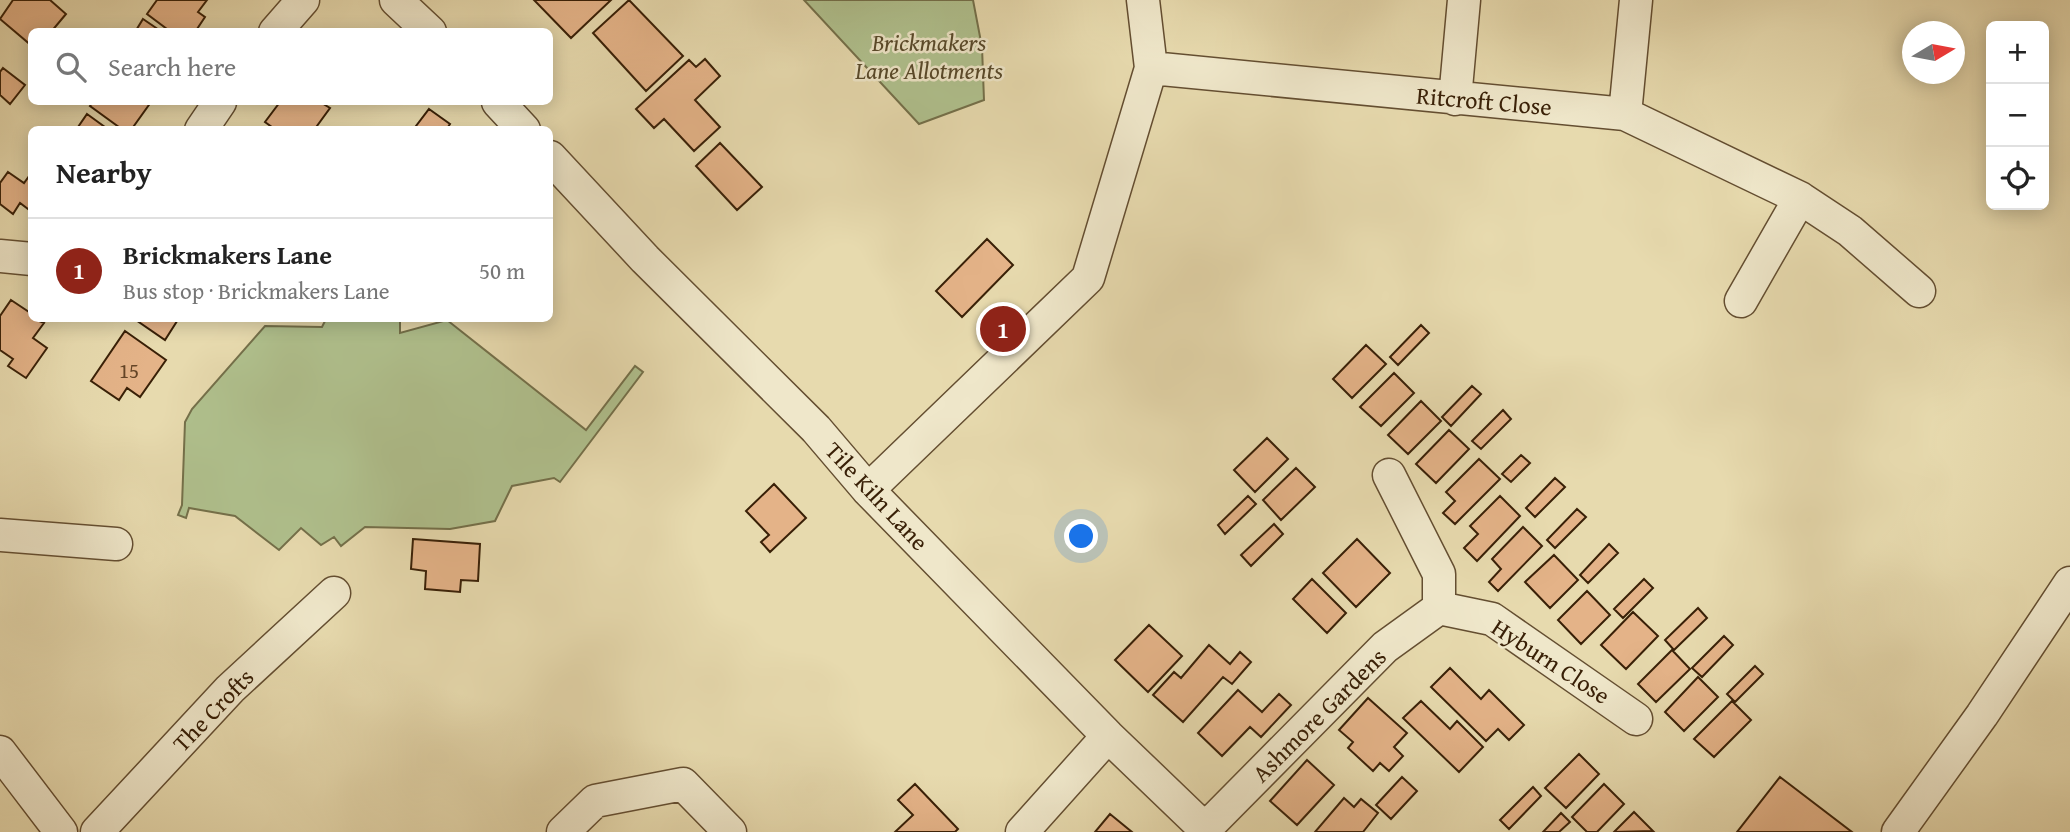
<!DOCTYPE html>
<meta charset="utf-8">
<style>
body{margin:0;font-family:"Gentium Book Plus",serif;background:#f2f2f2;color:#222}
.controls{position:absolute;right:21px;top:21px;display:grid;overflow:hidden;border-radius:10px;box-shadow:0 4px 18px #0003}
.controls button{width:63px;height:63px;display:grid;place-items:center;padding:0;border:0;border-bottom:2px solid #e0e0e0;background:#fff;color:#222;font:35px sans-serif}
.compass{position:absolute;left:1902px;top:21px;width:63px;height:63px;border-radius:50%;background:#fff;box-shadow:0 4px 18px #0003;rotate:80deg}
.you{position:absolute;left:1082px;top:537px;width:24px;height:24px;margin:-18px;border:5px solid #fff;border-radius:50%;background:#1a73e8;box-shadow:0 0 0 10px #1a73e833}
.badge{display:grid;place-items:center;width:46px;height:46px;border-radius:50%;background:#8f2418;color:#fff;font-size:23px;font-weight:700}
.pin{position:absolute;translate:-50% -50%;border:4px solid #fff;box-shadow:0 2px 7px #0006}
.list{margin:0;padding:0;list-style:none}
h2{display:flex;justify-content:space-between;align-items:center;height:91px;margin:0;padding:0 28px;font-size:30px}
h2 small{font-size:23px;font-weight:400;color:#767676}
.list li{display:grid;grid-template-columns:46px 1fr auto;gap:21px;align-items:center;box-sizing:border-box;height:105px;padding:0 28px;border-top:2px solid #e0e0e0}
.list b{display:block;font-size:26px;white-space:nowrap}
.list p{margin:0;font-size:23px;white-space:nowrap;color:#767676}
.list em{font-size:23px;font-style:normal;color:#767676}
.icon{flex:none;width:38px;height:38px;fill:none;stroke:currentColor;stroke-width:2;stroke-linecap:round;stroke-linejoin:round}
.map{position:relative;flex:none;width:2070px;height:832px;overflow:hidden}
.search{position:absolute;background:#fff;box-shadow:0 4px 18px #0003;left:28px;top:28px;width:525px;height:77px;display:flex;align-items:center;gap:18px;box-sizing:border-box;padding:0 24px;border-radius:10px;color:#767676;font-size:26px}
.panel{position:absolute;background:#fff;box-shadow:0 4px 18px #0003;left:28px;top:126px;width:525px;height:196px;border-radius:10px}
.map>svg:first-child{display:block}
</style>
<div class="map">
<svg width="2070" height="832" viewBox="0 0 2070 832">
<rect width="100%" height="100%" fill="#e7daae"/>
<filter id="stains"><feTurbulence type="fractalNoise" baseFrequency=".00286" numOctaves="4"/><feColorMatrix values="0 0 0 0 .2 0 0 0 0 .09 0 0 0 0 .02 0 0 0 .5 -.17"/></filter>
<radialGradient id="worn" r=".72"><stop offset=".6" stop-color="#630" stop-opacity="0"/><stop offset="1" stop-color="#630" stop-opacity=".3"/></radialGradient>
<!-- green -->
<path fill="#b0c18e" stroke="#74704a" stroke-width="2" d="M804 0H973L982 47 984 100 919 124Z
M326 319H400V333L447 320 586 430 635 366 643 372 560 482 554 478 512 486 495 521 450 529 365 527 341 546 334 537 321 545 301 528 279 550 235 516 189 508 186 518 178 515 182 505 185 422 192 409 265 326 322 327Z"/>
<!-- building -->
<path fill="#e4b388" stroke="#392007" stroke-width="2" d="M13 0H50L66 14 51 32H32V46L0 19Z
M157 0H207L198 12 205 17 195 32H171L147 14Z
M534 0H611L571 38Z
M629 0 683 56 646 91 593 33Z
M143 19 162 32H135Z
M705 59 720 76 695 100 720 127 694 151 664 119 654 128 636 109 689 60 696 67Z
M3 68 25 85 10 104 0 95V72Z
M93 102H151L131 130H123L90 106Z
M280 102H320L330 108 314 130H276L265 122Z
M429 109 450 124 446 130H413Z
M87 114 109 130H76Z
M720 143 762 187 737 210 696 166Z
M8 172 24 183 32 172V212L20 203 13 214 0 204V183Z
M987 239 1013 265 962 317 936 291Z
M11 300 32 314V318L44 323 33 338 47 348 26 378 8 366 13 359 0 350V316Z
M133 318H179L165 340Z
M1421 325 1429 333 1398 365 1390 357Z
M125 331 166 360 140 397 127 388 119 400 91 381Z
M1366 345 1386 364 1352 398 1333 379Z
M1394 373 1414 393 1381 426 1360 407Z
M1472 386 1481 394 1451 426 1442 417Z
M1421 401 1441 421 1408 454 1388 435Z
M1503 410 1511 419 1481 449 1472 441Z
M1449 430 1469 449 1436 483 1416 464Z
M1267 438 1288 459 1255 492 1234 470Z
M1521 455 1530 463 1511 482 1502 474Z
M1479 459 1500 479 1455 524 1443 513 1455 501 1446 492Z
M1296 468 1315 487 1281 520 1263 500Z
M1555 478 1565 487 1535 517 1526 508Z
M774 484 806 518 770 552 761 542 769 535 746 511Z
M1248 496 1256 504 1225 534 1218 525Z
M1500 496 1520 516 1477 561 1464 548 1478 534 1470 526Z
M1577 509 1586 517 1555 548 1547 540Z
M1274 524 1283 534 1251 566 1241 555Z
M1523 527 1542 546 1498 591 1489 582 1501 569 1492 559Z
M413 539 480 544 478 581 461 580 460 592 425 589 426 571 411 569Z
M1357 539 1390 573 1356 607 1323 573Z
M1609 544 1618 553 1588 583 1580 575Z
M1554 555 1578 580 1550 608 1525 582Z
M1312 579 1346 613 1327 633 1293 599Z
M1644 579 1653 588 1623 618 1614 609Z
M1587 591 1610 615 1581 644 1558 620Z
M1698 608 1707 618 1674 650 1665 640Z
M1633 612 1658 636 1626 669 1601 645Z
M1149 625 1182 656 1148 692 1115 660Z
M1724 636 1733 645 1702 677 1692 668Z
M1209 645 1230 664 1240 652 1251 662 1232 684 1223 677 1183 722 1153 695 1174 672 1181 678Z
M1672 650 1690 669 1656 702 1638 684Z
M1755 666 1763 674 1735 702 1727 694Z
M1450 668 1481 699 1489 690 1524 725 1509 740 1498 729 1486 741 1431 687Z
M1698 677 1718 697 1684 731 1665 712Z
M1238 690 1262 712 1279 694 1291 705 1261 737 1250 727 1222 756 1198 733Z
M1368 698 1407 733 1394 747 1403 756 1389 771 1380 763 1373 771 1348 748 1353 742 1339 730Z
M1421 701 1450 729 1457 721 1483 747 1459 772 1403 718Z
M1732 701 1751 720 1714 757 1694 739Z
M1579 754 1599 774 1566 808 1545 788Z
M1307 760 1334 785 1297 825 1270 801Z
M1402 777 1417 791 1391 819 1376 805Z
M1780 777 1852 832H1737Z
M915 784 958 829 955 832H895L913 815 898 800Z
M1604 784 1624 804 1597 832H1587L1572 817Z
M1533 787 1541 796 1509 829 1500 820Z
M1344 798 1354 807 1361 799 1378 813 1363 832H1315Z
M1634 812 1653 831 1614 832Z
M1561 813 1570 822 1559 832H1543Z
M1110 814 1132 832H1095Z"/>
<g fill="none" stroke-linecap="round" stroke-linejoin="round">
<defs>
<path id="minor" d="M396 0 430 32
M275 32 303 0
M1151 68 1625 114 1800 198 1850 231 1919 291
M1455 99 1464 0
M498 102 524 130
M1625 114 1636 0
M201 130 220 102
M550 157 645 259 816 429 868 490 1108 736 1208 832
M0 256 32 259
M1741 301 1800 198
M1389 475 1439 574V608L1492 619 1636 719
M868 490 1088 278 1151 68 1143 0
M0 535 116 544
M0 752 61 832
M1205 829 1385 647 1439 608
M97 832 230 689 334 593
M563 832 595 801 683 784 730 832
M1022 832 1108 736
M1898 832 1982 715 2070 583"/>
</defs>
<!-- minor casing -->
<use href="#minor" stroke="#644e31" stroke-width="35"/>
<!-- minor -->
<use href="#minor" stroke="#efe7ca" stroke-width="32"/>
</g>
<g text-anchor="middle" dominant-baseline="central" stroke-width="5" stroke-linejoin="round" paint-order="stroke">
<!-- number labels -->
<g font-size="21" fill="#644527">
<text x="129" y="370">15</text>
</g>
<!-- park labels -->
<g font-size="24" font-style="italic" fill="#574829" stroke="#efe7ca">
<text x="929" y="42">Brickmakers<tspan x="929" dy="28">Lane Allotments</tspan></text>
</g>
<!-- street labels -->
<g font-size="24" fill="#392007" stroke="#efe7ca">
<text transform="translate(1484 101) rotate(5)">Ritcroft Close</text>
<text transform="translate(877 496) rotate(47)">Tile Kiln Lane</text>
<text transform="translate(1551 661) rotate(33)">Hyburn Close</text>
<text transform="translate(213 710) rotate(-46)">The Crofts</text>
<text transform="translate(1319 715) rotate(-45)">Ashmore Gardens</text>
</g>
</g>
<rect width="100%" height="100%" filter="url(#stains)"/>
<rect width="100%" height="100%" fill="url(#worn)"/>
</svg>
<div class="controls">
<button>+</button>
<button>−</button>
<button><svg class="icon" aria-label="locate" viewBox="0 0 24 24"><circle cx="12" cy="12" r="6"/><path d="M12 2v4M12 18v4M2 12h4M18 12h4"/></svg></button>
</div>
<svg class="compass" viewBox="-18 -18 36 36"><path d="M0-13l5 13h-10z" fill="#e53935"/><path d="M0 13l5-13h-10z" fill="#767676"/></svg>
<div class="you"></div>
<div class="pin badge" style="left:1003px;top:329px">1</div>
<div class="search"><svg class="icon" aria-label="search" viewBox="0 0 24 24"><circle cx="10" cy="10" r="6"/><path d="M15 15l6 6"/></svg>Search here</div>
<section class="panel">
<h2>Nearby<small></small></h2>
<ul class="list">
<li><span class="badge">1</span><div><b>Brickmakers Lane</b><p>Bus stop · Brickmakers Lane</p></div><em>50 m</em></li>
</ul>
</section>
</div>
